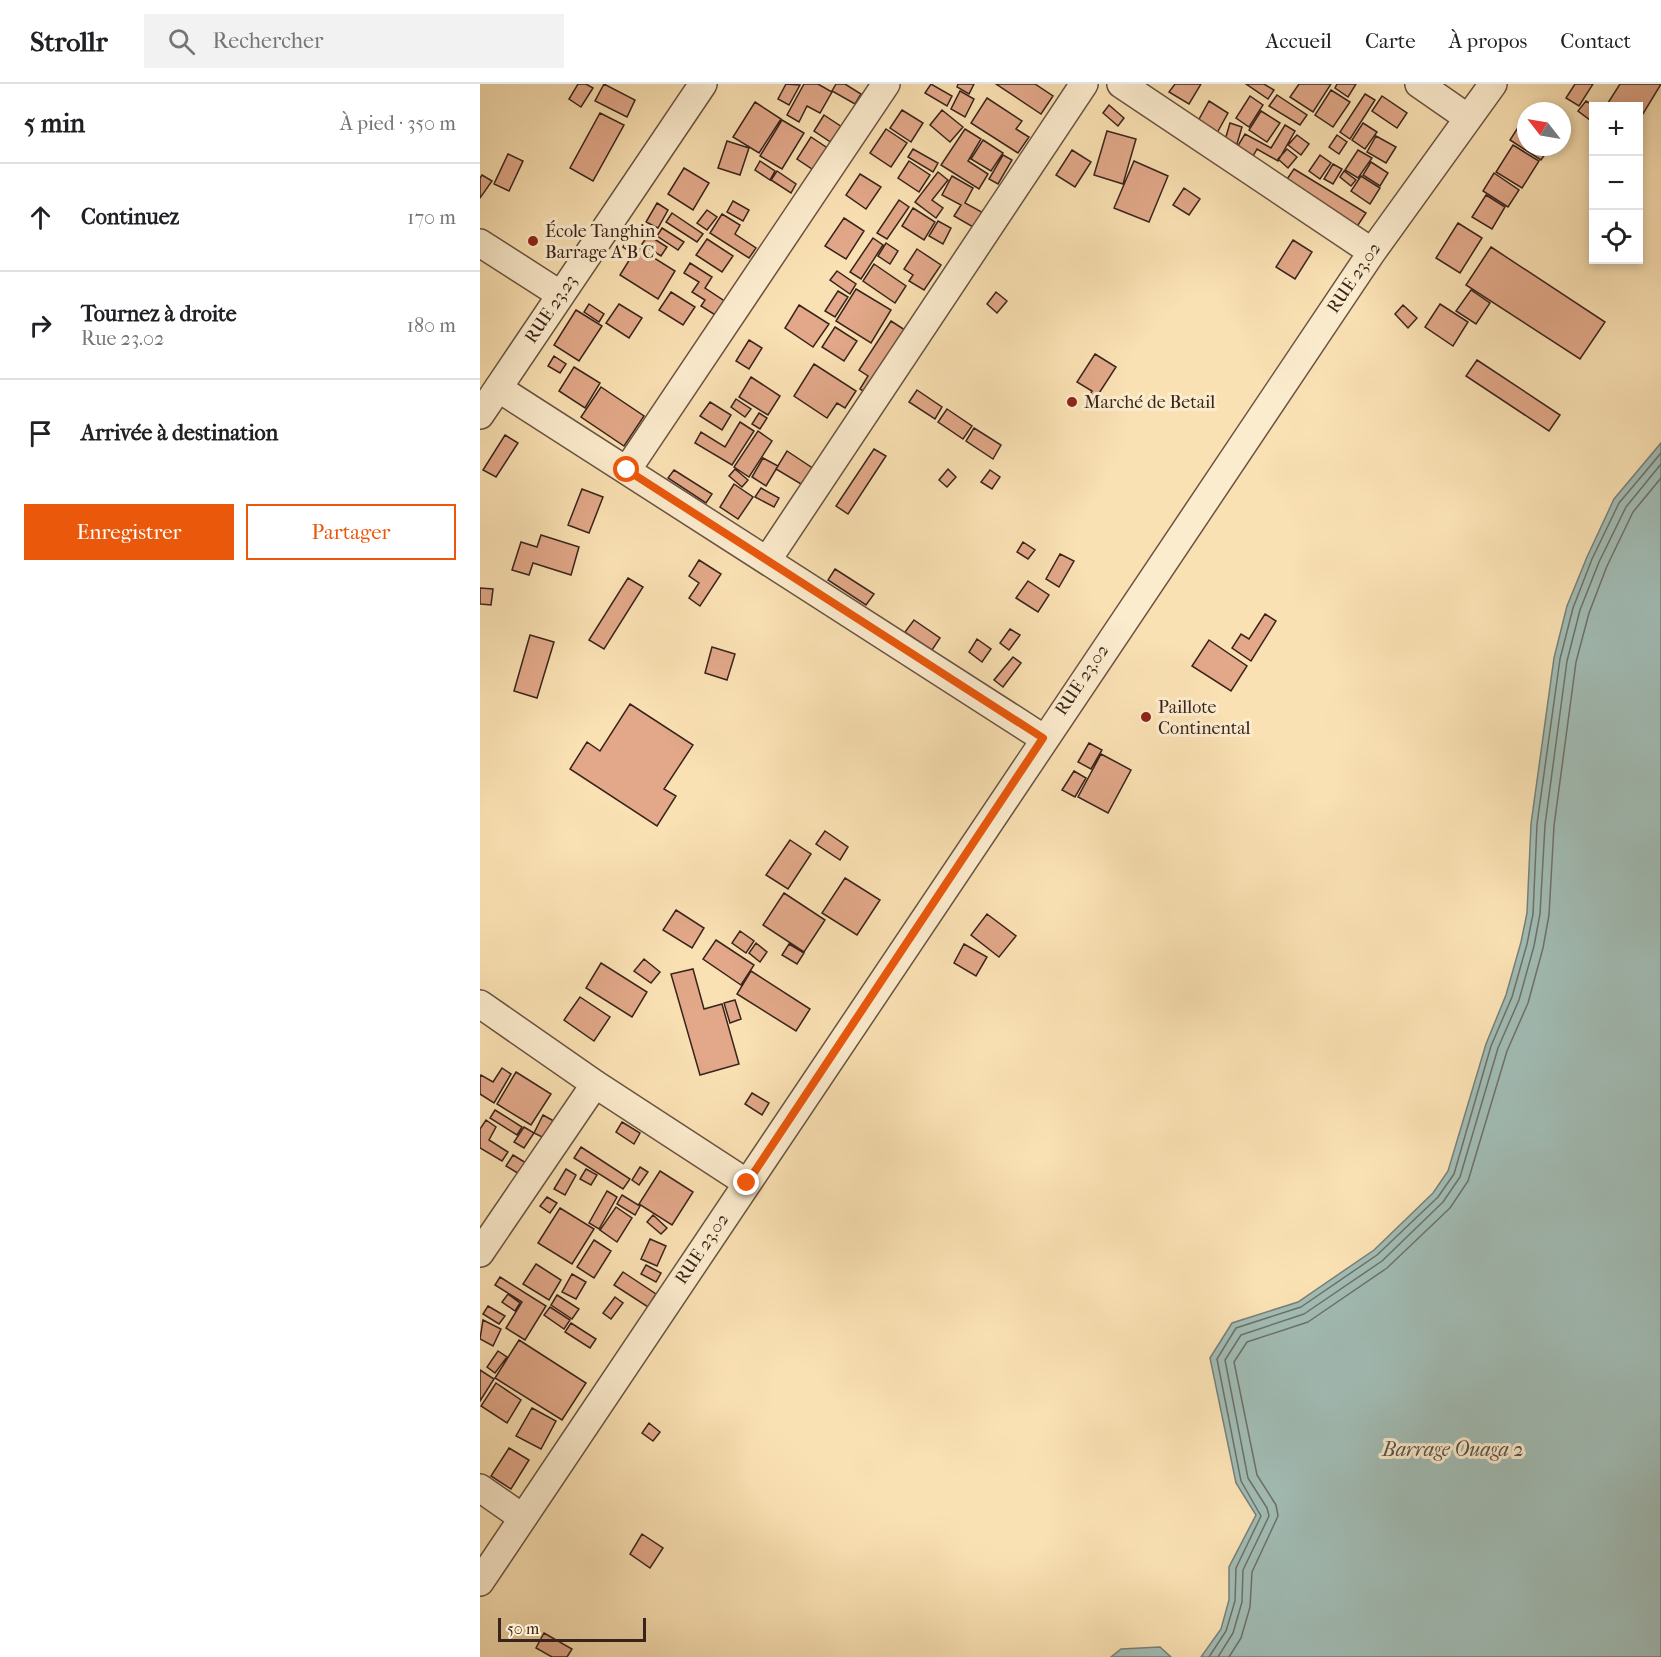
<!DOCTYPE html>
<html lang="fr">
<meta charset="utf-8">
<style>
body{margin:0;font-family:"IM FELL French Canon",serif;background:#f2f2f2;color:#202124}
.controls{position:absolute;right:18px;top:18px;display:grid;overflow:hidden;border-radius:0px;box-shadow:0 3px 9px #0003}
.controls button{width:54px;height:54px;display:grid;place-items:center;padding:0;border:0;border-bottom:2px solid #e0e0e0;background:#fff;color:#202124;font:30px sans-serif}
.compass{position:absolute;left:1037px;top:18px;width:54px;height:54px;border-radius:50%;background:#fff;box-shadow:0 3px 9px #0003;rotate:301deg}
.scale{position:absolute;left:18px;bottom:15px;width:148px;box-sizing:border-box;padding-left:6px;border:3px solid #39241c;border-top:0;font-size:16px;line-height:21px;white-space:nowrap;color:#39241c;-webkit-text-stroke:4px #fcecce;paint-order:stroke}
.stop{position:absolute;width:18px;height:18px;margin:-14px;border:4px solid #ea580c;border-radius:50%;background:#fff}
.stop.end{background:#ea580c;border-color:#fff;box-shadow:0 2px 6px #0008}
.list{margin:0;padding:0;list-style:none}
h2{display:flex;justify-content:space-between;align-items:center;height:78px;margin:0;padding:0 24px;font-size:26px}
h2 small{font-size:20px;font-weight:400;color:#757577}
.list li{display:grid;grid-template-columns:39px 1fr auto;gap:18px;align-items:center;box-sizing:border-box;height:108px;padding:0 24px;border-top:2px solid #e0e0e0}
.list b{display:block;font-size:22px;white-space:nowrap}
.list p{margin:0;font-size:20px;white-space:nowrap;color:#757577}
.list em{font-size:20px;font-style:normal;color:#757577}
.actions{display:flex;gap:12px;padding:18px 24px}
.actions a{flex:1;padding:14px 0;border:2px solid #ea580c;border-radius:0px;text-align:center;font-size:21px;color:#ea580c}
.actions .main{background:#ea580c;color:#fff}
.icon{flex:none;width:33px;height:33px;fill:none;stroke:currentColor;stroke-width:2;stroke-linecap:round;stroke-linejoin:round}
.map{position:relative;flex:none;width:1181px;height:1573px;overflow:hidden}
header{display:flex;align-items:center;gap:36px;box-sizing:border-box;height:84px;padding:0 30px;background:#fff;border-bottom:2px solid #e0e0e0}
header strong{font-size:28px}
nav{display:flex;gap:33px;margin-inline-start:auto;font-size:21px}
.search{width:420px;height:54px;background:#f2f2f2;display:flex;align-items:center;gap:15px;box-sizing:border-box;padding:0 21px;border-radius:0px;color:#757577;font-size:22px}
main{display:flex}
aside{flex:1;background:#fff}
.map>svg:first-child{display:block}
</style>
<header>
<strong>Strollr</strong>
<div class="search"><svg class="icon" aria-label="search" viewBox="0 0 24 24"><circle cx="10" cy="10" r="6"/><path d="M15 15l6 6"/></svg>Rechercher</div>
<nav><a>Accueil</a><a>Carte</a><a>À propos</a><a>Contact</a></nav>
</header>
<main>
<aside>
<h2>5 min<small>À pied · 350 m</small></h2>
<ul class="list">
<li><svg class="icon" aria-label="ahead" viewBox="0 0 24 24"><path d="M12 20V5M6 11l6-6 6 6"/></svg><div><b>Continuez</b></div><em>170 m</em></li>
<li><svg class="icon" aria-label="right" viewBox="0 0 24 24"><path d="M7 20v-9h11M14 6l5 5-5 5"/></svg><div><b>Tournez à droite</b><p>Rue 23.02</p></div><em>180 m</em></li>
<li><svg class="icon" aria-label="arrive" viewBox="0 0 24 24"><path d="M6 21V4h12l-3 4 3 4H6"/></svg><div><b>Arrivée à destination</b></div></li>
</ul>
<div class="actions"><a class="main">Enregistrer</a><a>Partager</a></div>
</aside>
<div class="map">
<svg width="1181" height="1573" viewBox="0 0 1181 1573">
<rect width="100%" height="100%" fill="#fae1b3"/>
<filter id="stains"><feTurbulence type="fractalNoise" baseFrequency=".00333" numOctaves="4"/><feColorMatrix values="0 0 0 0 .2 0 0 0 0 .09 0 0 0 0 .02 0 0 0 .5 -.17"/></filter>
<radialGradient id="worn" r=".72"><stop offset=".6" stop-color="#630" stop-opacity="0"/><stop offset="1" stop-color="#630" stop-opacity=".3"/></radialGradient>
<!-- water -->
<path fill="#a1bcb5" stroke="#777f78" stroke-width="1.5" d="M1181 359V1573H721L741 1545 749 1516V1483L776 1431 756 1399 730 1274 752 1239 818 1218 894 1166 953 1109 968 1087 1006 960 1026 911 1041 858 1047 829 1051 740 1074 574 1087 522 1107 473 1134 415Z
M680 1563 691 1573H631L641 1565Z"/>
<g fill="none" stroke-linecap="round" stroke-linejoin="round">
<!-- shore -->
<path stroke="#6d7068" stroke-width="1.5" d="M729 1573 746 1547 755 1517 756 1484 781 1432 761 1397 737 1275 756 1244 821 1223 897 1171 958 1113 974 1090 1011 962 1032 913 1047 860 1053 830 1057 740 1080 575 1093 524 1112 475 1139 419 1181 369
M738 1573 753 1549 762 1518 763 1486 789 1432 787 1424 768 1394 745 1276 761 1251 824 1230 902 1177 963 1118 980 1093 1018 964 1039 916 1054 862 1060 830 1065 741 1087 577 1100 526 1119 478 1146 423 1181 380
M749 1573 761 1554 770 1523 772 1488 798 1432 796 1421 777 1391 754 1278 767 1258 828 1238 907 1184 970 1124 988 1097 1027 967 1048 919 1063 864 1069 831 1074 742 1096 578 1109 529 1127 482 1153 428 1181 394"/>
</g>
<!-- building -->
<path fill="#e2a889" stroke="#39241c" stroke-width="1.5" d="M98 0H106L113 4 101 23 89 15Z
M124 0 155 16 147 33 115 17Z
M306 0 320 1 309 21 298 15Z
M324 0H338L352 8 340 29 327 22 319 38 307 31Z
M356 0H365L381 10 375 20 352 7Z
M451 0 472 12 467 22 445 9Z
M478 0H494L489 10 477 3Z
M516 0H555L573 12 561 30Z
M695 0H721L709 20 689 8Z
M766 0H784L794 6 788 15Z
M819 0H851L833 28 810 13Z
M857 0H876L868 13 855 4Z
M1095 0H1113L1099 22 1086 14Z
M1140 0H1181L1158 38V22H1126Z
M851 6 870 18 853 43 835 31Z
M480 7 494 15 485 33 471 25Z
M885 10 895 16 870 55 860 48Z
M797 11 827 31 820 41 789 22Z
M770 12 783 21 769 43 756 34Z
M902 12 927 29 917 44 892 27Z
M507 14 542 37 536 45 549 53 538 69 491 39Z
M729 17 748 29 737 49 718 37Z
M1106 17 1114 22 1110 36 1098 27Z
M275 18 301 35 279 69 253 53Z
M629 21 644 34 638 42 623 29Z
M422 26 443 39 431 58 410 44Z
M462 26 483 43 470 58 450 41Z
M781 27 800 39 787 58 769 46Z
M120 29 144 41 113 97 90 84Z
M344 31 365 45 355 61 334 47Z
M1046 31V63H1070L1061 76 1030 56Z
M302 36 324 49 302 85 280 72Z
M750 39 762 43 757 60 745 56Z
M883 39 897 48 885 65 872 56Z
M805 41 815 47 798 77 777 65 772 74 756 65 765 50 791 64Z
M406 45 427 59 411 83 390 69Z
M485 45 501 55 488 77 508 90 499 105 461 81Z
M627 47 656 55 643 100 614 91Z
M817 51 829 60 821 71 808 61Z
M857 51 867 58 859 70 849 63Z
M896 52 916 63 906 79 887 68Z
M331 53 352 67 338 89 317 75Z
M503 56 523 69 511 87 491 75Z
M247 57 269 64 260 91 238 84Z
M1033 61 1059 77 1042 104 1016 88Z
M433 65 458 79 453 88 428 73Z
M807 65 817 73 808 84 798 75Z
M592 66 611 78 595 103 576 91Z
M878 66 892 74 878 94 865 86Z
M28 70 43 77 29 107 14 100Z
M523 71 532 76 518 100 509 95Z
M840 71 851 79 840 95 829 87Z
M280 77 295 87 290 96 275 86Z
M429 77 450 91 439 108 418 94Z
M654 77 688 92 669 138 634 124Z
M891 78 908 89 900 102 883 91Z
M853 80 862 85 853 100 844 95Z
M204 84 229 99 213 126 188 110Z
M814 85 886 129 876 144 805 98Z
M297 87 316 100 311 109 291 96Z
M864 87 876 96 871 102 860 93Z
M458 88 468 96 452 116 463 124 456 134 435 118Z
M1014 89 1039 106 1028 123 1003 107Z
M380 90 401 103 386 125 366 111Z
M2 91 12 97 0 114V94Z
M472 92 493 104 485 119 509 132 500 147 474 132 481 121 462 111Z
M881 92 900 104 890 120 871 107Z
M704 104 720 115 709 131 693 121Z
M1006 111 1025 123 1012 145 992 133Z
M419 116 429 123 407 155 397 149Z
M253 117 269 126 263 137 247 128Z
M177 119 188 126 178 144 166 138Z
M433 124 455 138 444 156 422 142Z
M227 126 237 133 227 146 217 139Z
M192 129 223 150 217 158 186 138Z
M242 130 260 141 255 150 276 164 269 174 230 149Z
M364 134 384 147 366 175 345 162Z
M458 137 471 144 463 160 449 152Z
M978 139 1002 154 980 189 956 174Z
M182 144 204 158 198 166 177 152Z
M168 151 187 163 181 172 162 160Z
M393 154 403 161 381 195 370 188Z
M227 155 253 172 242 188 216 171Z
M813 156 832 168 815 195 796 183Z
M147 157 195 187 178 215 140 191 153 170 143 163Z
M406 159 418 167 410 180 398 172Z
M1011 163 1125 238 1100 275 986 201Z
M437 165 461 181 444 206 429 197 433 191 424 185Z
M210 179 232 193 225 204 249 220 240 234 221 222 225 216 212 208 219 198 204 189Z
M394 180 426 202 415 219 383 197Z
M357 187 376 200 370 210 350 196Z
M376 205 411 226 391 259 356 237Z
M991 206 1010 219 996 240 976 227Z
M358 207 368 213 355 233 345 227Z
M191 208 215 223 203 241 179 226Z
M516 208 527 217 517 229 507 220Z
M109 220 124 230 119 238 104 228Z
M139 220 162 234 149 254 126 239Z
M960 220 988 238 973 262 945 243Z
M319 221 349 240 333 263 305 244Z
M923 221 937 234 928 244 915 230Z
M96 226 122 242 99 277 74 261Z
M411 237 428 248 388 310 380 305 388 292 379 286Z
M355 243 377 257 364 277 342 263Z
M269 256 282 264 269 285 256 277Z
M615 270 636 283 614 317 608 313 612 307 597 298Z
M74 272 86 280 80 289 68 282Z
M997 276 1080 331 1069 347 986 292Z
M334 280 376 307 365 324 357 319 347 334 314 312Z
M94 283 120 299 105 324 79 307Z
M271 293 300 312 288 331 259 313Z
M121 303 164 332 144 362 101 333Z
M437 306 462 323 455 335 429 318Z
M256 315 271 325 265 333 251 323Z
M230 318 251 331 242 346 220 332Z
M467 325 492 342 483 355 458 338Z
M279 329 287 334 280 345 272 340Z
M260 338 274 347 252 381 215 359 221 348 245 363Z
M494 344 521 361 513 375 486 357Z
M278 347 292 357 269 393 254 383Z
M25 351 38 359 16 393 3 386Z
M394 365 406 372 368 430 356 422Z
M307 367 337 387 326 403 296 385Z
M283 374 298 382 286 402 272 393Z
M255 385 268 396 262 403 249 392Z
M468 385 476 393 467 403 459 396Z
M194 386 232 410 226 419 188 394Z
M510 386 520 393 512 405 501 398Z
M254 400 273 413 258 435 240 423Z
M281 404 299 414 294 423 275 413Z
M102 405 123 413 109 449 88 441Z
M61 451 99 463 91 491 53 479 49 491 32 486 41 458 57 463Z
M543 458 555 466 548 475 537 468Z
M580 470 594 477 579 503 566 495Z
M219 476 241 490 220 522 209 514 219 499 209 492Z
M355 485 394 510 386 521 348 496Z
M148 494 163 503 124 565 109 556Z
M548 497 569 511 558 528 536 514Z
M0 504 13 505 11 521 0 520Z
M785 530 796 537 771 577 752 564 761 550 769 555Z
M434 536 460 554 452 566 425 548Z
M530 545 540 551 529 566 520 559Z
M50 551 74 558 57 614 34 607Z
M497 555 511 565 502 578 489 568Z
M729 556 767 582 751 607 712 582Z
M232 563 255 570 247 596 225 589Z
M533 573 541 579 523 603 514 596Z
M150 620 213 661 184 705 196 712 177 742 90 685 107 658 120 667Z
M609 659 622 666 611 685 598 678Z
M621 670 651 686 628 729 598 713Z
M594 687 606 694 595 713 582 706Z
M345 747 368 763 360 776 336 760Z
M310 756 331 770 308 805 286 791Z
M365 794 400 816 377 851 342 829Z
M304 809 345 836 324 868 283 841Z
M196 826 224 844 212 864 183 846Z
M507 830 536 852 519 873 491 851Z
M260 847 274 857 266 869 252 859Z
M236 856 274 881 261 901 223 875Z
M276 859 287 868 280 878 269 869Z
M309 860 324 869 317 880 302 871Z
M484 860 507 873 496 892 474 879Z
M164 875 180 888 171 899 154 887Z
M121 879 167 908 152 933 106 904Z
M213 885 224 925 242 920 259 980 220 991 191 890Z
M271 887 330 925 316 947 257 910Z
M100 913 130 933 114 957 84 936Z
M255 916 261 935 250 939 244 919Z
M22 984 31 990 14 1019 0 1010V993L1 991 13 998Z
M36 988 71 1010 51 1041 17 1020Z
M272 1009 289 1019 282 1031 265 1020Z
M15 1026 42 1043 37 1051 10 1034Z
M63 1031 81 1041 72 1058 54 1049Z
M6 1036 16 1043 9 1056 28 1068 22 1077 0 1064V1045Z
M142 1038 160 1049 154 1060 136 1048Z
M44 1043 54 1049 44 1064 34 1058Z
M101 1063 150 1095 143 1105 94 1074Z
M33 1071 51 1082 44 1093 26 1082Z
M160 1083 168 1088 159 1101 152 1096Z
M86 1085 96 1091 85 1111 74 1105Z
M106 1085 117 1091 111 1101 100 1095Z
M180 1087 213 1108 192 1141 159 1120Z
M127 1107 137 1113 119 1145 109 1139Z
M142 1111 160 1122 155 1131 137 1120Z
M67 1113 77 1119 70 1129 60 1122Z
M136 1123 152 1134 137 1158 120 1146Z
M80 1124 114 1145 92 1180 58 1159Z
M173 1131 187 1144 181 1150 167 1138Z
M170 1155 186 1162 177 1182 161 1175Z
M114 1156 131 1167 114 1194 97 1183Z
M56 1180 81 1196 69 1216 43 1200Z
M166 1181 181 1189 176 1198 161 1190Z
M143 1188 176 1210 168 1223 134 1201Z
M92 1190 106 1198 96 1215 82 1208Z
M20 1193 66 1222 45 1256 26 1244 42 1218 15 1201Z
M28 1210 40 1219 35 1227 22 1218Z
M77 1211 99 1225 92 1235 71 1221Z
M135 1213 143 1219 131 1235 123 1229Z
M8 1222 25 1232 19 1240 3 1230Z
M70 1223 90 1236 84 1245 64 1231Z
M3 1236 21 1245 13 1262 0 1255Z
M91 1239 116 1255 110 1264 85 1248Z
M39 1256 106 1299 82 1336 15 1294Z
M18 1267 27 1273 15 1289 7 1283Z
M0 1286 14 1295 0 1317Z
M16 1299 41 1316 27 1339 1 1322Z
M52 1324 76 1337 61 1365 36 1352Z
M169 1339 180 1348 173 1357 162 1349Z
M29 1364 49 1376 31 1405 11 1392Z
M162 1450 183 1464 170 1484 150 1470Z
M64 1549 92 1565 87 1573H72L56 1564Z"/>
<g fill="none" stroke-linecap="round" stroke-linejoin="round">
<defs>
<path id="minor" d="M641 0 892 168
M939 0 988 34
M0 159 81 211
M18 304 563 654
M0 331 223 0
M147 386 406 0
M288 475 604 0
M0 920 115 1000 267 1099
M0 1169 115 1000
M0 1404 43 1434
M0 1498 892 168 1013 0"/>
</defs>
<!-- minor casing -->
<use href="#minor" stroke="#695342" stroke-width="30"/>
<!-- minor -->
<use href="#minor" stroke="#fcecce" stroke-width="27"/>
</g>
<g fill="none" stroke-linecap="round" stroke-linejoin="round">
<!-- route -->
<path stroke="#ea580c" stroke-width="8" d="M147 386 563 654 267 1099"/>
</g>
<!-- markers -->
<g fill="#8f2418" stroke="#fcecce" stroke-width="2">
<circle cx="53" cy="157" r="6"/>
<circle cx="592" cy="318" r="6"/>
<circle cx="666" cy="633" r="6"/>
</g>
<g text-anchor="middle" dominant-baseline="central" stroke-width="6" stroke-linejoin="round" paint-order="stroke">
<!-- poi labels -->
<g font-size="18" fill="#39241c" stroke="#fcecce" text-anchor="start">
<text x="65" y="147">École Tanghin<tspan x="65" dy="21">Barrage A B C</tspan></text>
<text x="604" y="318">Marché de Betail</text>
<text x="678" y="623">Paillote<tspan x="678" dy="21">Continental</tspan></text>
</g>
<!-- street labels -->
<g font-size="18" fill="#39241c" stroke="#fcecce">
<text transform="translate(874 194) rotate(-56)">RUE 23.02</text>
<text transform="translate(71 225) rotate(-56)">RUE 23.23</text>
<text transform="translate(602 596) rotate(-56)">RUE 23.02</text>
<text transform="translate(222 1165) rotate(-56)">RUE 23.02</text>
</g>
<!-- water labels -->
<g font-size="20" font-style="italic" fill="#58524a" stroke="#fcecce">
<text x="973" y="1365">Barrage Ouaga 2</text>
</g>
</g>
<rect width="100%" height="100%" filter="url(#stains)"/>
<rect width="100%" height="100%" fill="url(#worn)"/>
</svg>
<div class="controls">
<button>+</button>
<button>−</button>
<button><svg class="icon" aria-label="locate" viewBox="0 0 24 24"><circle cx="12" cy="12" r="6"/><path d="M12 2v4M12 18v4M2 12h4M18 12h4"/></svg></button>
</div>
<svg class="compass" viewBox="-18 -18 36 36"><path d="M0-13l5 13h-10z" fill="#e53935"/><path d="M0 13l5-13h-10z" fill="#757577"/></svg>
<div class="scale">50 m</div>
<div class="stop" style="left:147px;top:386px"></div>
<div class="stop end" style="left:267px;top:1099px"></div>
</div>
</main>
